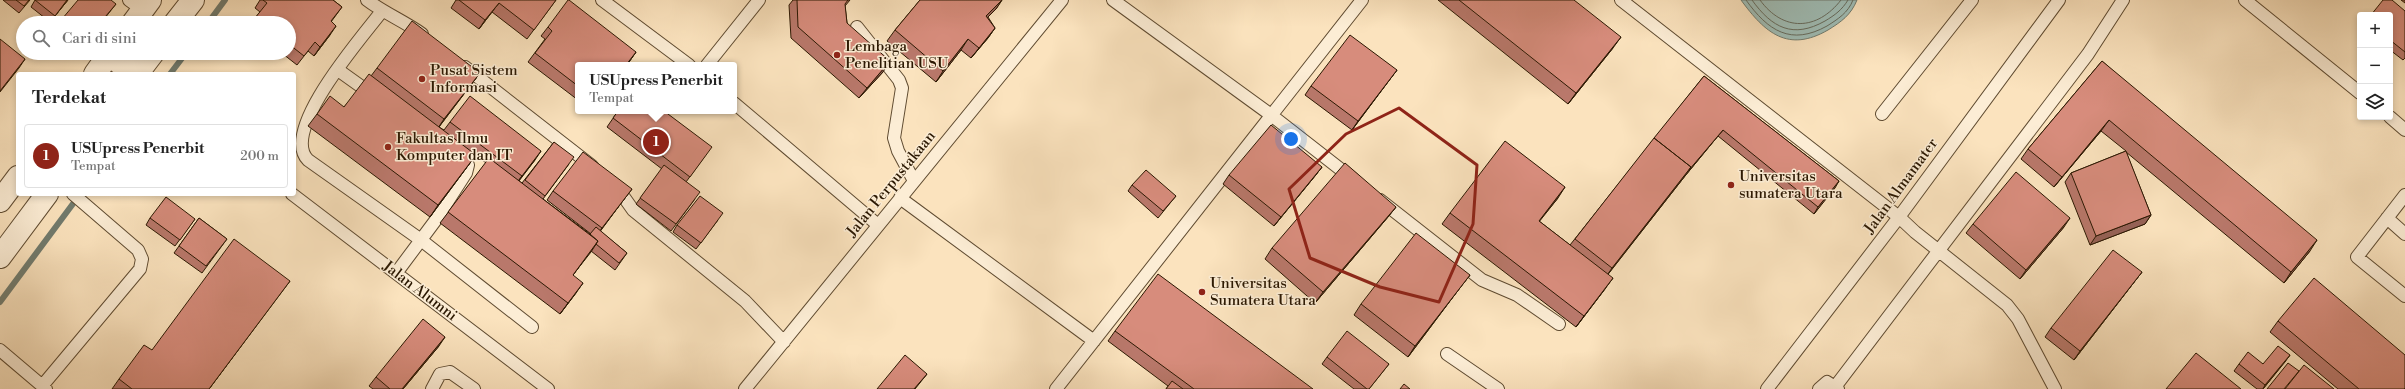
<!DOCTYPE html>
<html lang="id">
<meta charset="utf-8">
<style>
body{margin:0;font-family:"Libre Bodoni",serif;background:#f6f6f6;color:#222}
.controls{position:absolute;right:12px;top:12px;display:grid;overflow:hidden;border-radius:4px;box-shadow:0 2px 6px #0003}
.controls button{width:36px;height:36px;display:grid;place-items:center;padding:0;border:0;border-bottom:1px solid #e0e0e0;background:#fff;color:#222;font:20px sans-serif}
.you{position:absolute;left:1291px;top:139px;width:14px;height:14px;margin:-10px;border:3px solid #fff;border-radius:50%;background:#1a73e8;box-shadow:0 0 0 6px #1a73e833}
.badge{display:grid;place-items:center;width:26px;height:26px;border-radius:50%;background:#8f2418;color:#fff;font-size:13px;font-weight:700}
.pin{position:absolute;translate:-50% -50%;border:2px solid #fff;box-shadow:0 1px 4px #0006}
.popup{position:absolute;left:575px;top:62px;width:162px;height:52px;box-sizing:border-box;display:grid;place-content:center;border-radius:4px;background:#fff;filter:drop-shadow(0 1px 3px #0005);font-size:13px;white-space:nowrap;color:#767676}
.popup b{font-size:15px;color:#222}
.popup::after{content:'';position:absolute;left:50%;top:100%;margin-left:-8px;border:8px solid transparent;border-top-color:#fff}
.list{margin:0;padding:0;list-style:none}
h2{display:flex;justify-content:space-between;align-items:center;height:52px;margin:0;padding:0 16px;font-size:17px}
h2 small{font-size:13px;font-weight:400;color:#767676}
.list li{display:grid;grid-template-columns:26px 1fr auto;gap:12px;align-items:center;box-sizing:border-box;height:64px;margin:0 8px 8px;padding:0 8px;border:1px solid #e0e0e0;border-radius:4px}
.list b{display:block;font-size:15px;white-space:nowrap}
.list p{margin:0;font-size:13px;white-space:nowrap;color:#767676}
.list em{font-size:13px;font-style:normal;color:#767676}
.icon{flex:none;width:22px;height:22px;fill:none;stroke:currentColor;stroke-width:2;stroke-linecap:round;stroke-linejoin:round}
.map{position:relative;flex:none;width:2405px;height:389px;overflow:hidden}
.search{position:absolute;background:#fff;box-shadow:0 2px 6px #0003;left:16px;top:16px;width:280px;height:44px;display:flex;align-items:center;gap:10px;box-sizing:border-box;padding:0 14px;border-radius:22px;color:#767676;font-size:15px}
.panel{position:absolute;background:#fff;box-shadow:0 2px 6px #0003;left:16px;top:72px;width:280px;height:124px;border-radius:4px}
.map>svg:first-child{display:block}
</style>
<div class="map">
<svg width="2405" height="389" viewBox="0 0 2405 389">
<rect width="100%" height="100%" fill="#fbe3be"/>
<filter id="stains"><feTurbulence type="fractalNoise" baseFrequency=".005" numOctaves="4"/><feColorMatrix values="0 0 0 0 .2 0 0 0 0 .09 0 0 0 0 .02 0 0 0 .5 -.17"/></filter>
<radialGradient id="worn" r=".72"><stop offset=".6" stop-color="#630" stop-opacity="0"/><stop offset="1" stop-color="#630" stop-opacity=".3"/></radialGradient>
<!-- water -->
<path fill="#9fbdb6" stroke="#717b6e" d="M1741 0H1857C1851 15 1841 22 1828 30 1788 53 1765 33 1741 0Z"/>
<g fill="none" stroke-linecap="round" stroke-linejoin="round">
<!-- shore -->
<path stroke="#656a5c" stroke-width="1" d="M1746 0C1768 31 1791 46 1827 26 1838 19 1848 13 1853 0
M1752 0C1772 28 1793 39 1825 21 1835 15 1842 10 1848 0
M1760 0C1783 32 1817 31 1841 0"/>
<!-- stream -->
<path stroke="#717b6e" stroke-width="6" d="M208 23 225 0
M170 74 186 53
M0 302 78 197"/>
<defs>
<path id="lane" d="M129 0 143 10
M367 0C384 13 404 21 422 34
M602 0 689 65
M1113 0 1271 115 1353 179
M1621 0 1899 217 1915 232 2007 305 2018 319 2055 389
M2245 0 2360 93
M382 11C363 36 279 131 308 160L421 240 532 327
M857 27 899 80 902 88 894 138 898 151 914 181
M707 65 759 0
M465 67 592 166
M338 70 373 95
M734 103 878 225
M1882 114 1972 0
M2390 117 2405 130
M616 186 633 210 745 301 784 342
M292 194 548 389
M2405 195 2357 257 2405 296
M900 198 1094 341
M1380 200 1482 280 1517 295 1559 324
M2387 218 2405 234
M397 272 435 221 466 173 468 165 458 155
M0 350 46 389
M1447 354 1498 389
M42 386 140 269 142 259 138 250 73 194
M1835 387 2088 54 2123 0
M432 389 440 374 450 372 474 389
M745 389 1062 0
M1056 389 1362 0
M1767 389 1899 217 2059 0
M1819 389 1827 382 1838 389"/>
<path id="street" d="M133 23 150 0
M175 23 193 0
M109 55 134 74
M95 74 110 53
M137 74 153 53
M0 201 18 177
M0 257 47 194"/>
</defs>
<!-- lane casing -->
<use href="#lane" stroke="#5f4b31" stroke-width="14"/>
<!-- street casing -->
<use href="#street" stroke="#5f4b31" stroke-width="24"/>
<!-- lane -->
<use href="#lane" stroke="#fcedd5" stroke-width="12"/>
<!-- street -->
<use href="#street" stroke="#fcedd5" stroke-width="22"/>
</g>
<!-- wall -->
<path fill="#b9786b" stroke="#2b1802" d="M3 0H30L19 13Z
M35 0H68L50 22 31 7Z
M260 0H333L342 7 331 22 330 35 314 56 308 51 297 65 283 54 280 58 273 53H289V23H251L260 12 255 8Z
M456 0H556L527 39 492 12 479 29 451 8Z
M793 0H850L845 6 847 23 883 72 859 98 791 38 789 5Z
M920 0H1002L996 9 988 17 995 28 988 38 971 58 961 50 936 82 887 41 895 30Z
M1438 0H1574L1613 48 1568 104Z
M2401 0H2405V3Z
M116 4 101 23H60L62 19Z
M2405 11V58L2403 60 2390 50V15Z
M548 27 636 52 627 65H578V100L528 62 545 39 541 36Z
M2102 61 2310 251 2284 283 2126 152 2151 215 2145 224 2090 245 2065 182 2071 173 2126 151 2101 131 2054 187 2021 159 2028 149Z
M377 68 480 73 439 127 444 130 450 122 535 160 519 181 522 183 554 142 569 164 543 199 590 234H591L547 200 553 191 625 198 600 231 627 253 615 270 591 251 573 275 576 293 560 314 440 223 486 163 476 155 430 217 308 126 317 114 344 107 371 76Z
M1397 70 1352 130 1305 95 1311 86Z
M1704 76 1839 181 1814 214 1718 136 1685 176 1608 274 1605 289 1576 327 1442 224 1450 213 1558 198 1539 221 1570 245Z
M618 111 705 156 686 182 695 199 671 231 636 204 662 169 607 127Z
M1322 167 1315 176 1274 226 1223 184 1229 175Z
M1132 185 1176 196 1171 202 1158 218 1128 191Z
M1396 207 1388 217 1315 303 1265 259 1272 248Z
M150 218 195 219 175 246 146 225Z
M199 218 227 239 202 273 174 253Z
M718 220 696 249 673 232 677 225Z
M1973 224 2064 227 2020 279 1966 233Z
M2142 272 2135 281 2074 360 2045 337 2051 328Z
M1470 275 1462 285 1408 357 1354 315 1361 304Z
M282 291 209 389H112L119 379 152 350Z
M2278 321 2405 389H2338L2270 332Z
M1115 331 1313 389H1166L1168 386 1108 341Z
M439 346 403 389H373L369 386 376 377Z
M2290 355 2263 389H2257L2234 371 2239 364H2263Z
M1327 357 1389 364 1369 389H1354L1322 364Z"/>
<!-- shaded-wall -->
<path fill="#966257" stroke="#2b1802" d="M67 0H68L50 22 55 16Z
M1002 0 996 9 979 26 986 16Z
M499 3 492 12 479 29 485 20Z
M336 26 330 35 314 56 320 47Z
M995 28 988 38 971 58Z
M1621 37 1613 48 1568 104 1576 93Z
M968 39 961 50 936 82 943 71Z
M636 52 627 65H626Z
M25 59 19 68 0 92V91Z
M890 61 883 72 859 98 867 88Z
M1397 70 1390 79 1352 130 1358 121Z
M480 73 473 82 438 128 444 119Z
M2109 120 2101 131 2054 187 2062 177Z
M1723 130 1718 136 1685 176 1606 277 1612 268 1691 167Z
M541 151 535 160 515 185 522 176Z
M476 155 467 167 430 217 438 205Z
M1322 167 1315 176 1274 226 1281 217Z
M1839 181 1835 188 1814 214 1818 207Z
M1565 187 1558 198 1531 232 1539 221Z
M632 189 625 198 596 237 602 228Z
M1396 207 1388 217 1315 303 1323 292Z
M2151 215 2145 224 2090 245 2096 236Z
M2070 218 2064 227 2020 279 2026 270Z
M2317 240 2310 251 2284 283 2291 272Z
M598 241 591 252 565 285 573 275Z
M2142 272 2135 281 2074 360 2080 351Z
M1470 275 1462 285 1408 357 1415 346Z
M1613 278 1605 289 1576 327 1584 316Z
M290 281 282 291 209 389Z
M583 283 576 293 560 314 568 303Z
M445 337 439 346 403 389H402Z
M2290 355 2285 362 2263 389 2265 385Z
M927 374 915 389H914Z"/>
<!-- building -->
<path fill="#d78c7c" stroke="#2b1802" d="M16 0H29L24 6Z
M35 0H67L55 16Z
M78 0H111L116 4 100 23H67L62 19Z
M263 0H333L342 7 331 21 336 26 320 47 315 42 304 56 290 45 289 46V23H261L255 18 267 3Z
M459 0H556L534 30 499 3 485 20Z
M568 0H569L636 52 626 65H578V86L535 53 552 31 548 27Z
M797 0H848L845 4 847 23 890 61 867 88 798 27Z
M920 0H1002L986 16 995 28 979 48 968 39 943 71 895 30Z
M1459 0H1574L1621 37 1576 93Z
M2383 0H2392L2405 11V52L2390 40V15H2371Z
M412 21 480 73 444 119 377 68Z
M1350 35 1397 70 1358 121 1311 86Z
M0 39 25 59 0 91Z
M2102 61 2317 240 2291 272 2109 120 2062 177 2028 149Z
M369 74 476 155 438 205 317 114 330 96 344 107Z
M1704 76 1839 181 1818 207 1723 130 1689 170 1691 167 1654 138Z
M470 96 541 151 522 176 450 122Z
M618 111H664L712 147 690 177 613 118Z
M1271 125 1322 167 1281 217 1229 175Z
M1654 138 1691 167 1612 268 1575 239Z
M1505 141 1565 187 1539 221 1613 278 1584 316 1450 213Z
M554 142 574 157 545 196 525 180Z
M2126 151 2151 215 2096 236 2071 173Z
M583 152 632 189 602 228 553 191Z
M489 158 598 241 573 275 583 283 568 303 448 212Z
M1345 163 1396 207 1323 292 1272 248Z
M664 165 700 192 676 224 640 198Z
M1146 170 1176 196 1163 211 1132 185Z
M2016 172 2070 218 2026 270 1973 224Z
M700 196 723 213 701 243 677 225Z
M166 197 195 219 180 240 150 218Z
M199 218 227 239 206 266 179 246Z
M596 227 627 253 619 263 596 244 598 241 590 234Z
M1416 233 1470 275 1415 346 1361 304Z
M234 239 290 281 209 389H132L119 379 144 345 152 350Z
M2113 250 2142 272 2080 351 2051 328Z
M1158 274 1313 389H1194L1115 331Z
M2314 278 2405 355V388L2404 389H2359L2278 321Z
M423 319 445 337 402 389H390L376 377Z
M1347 331 1389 364 1369 389H1367L1327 357Z
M2278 346 2290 355 2265 385 2239 364 2248 352 2263 364Z
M2196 353 2241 389H2166Z
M905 355 927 374 914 389H877Z
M2288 363 2299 371 2284 389H2267Z
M2304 365 2334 389H2285Z
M1172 381 1183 389H1166Z
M1404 384 1410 389H1400Z"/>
<!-- marked area -->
<path fill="none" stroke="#8f2418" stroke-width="3" stroke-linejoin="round" d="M1399 108 1477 165 1473 224 1439 302 1380 287 1310 258 1289 189 1346 134Z"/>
<!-- markers -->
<g fill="#8f2418" stroke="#fcedd5" stroke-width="1.5">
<circle cx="837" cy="55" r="4"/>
<circle cx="422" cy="79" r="4"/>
<circle cx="388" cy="147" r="4"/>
<circle cx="1731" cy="185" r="4"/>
<circle cx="1202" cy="292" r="4"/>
</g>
<g text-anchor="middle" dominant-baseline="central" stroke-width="3" stroke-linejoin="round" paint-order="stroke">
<!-- poi labels -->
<g font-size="15" fill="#2b1802" stroke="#fcedd5" text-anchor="start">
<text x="845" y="46">Lembaga<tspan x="845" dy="17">Penelitian USU</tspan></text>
<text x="430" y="70">Pusat Sistem<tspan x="430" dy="17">Informasi</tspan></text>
<text x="396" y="138">Fakultas Ilmu<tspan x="396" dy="17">Komputer dan IT</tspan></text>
<text x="1739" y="176">Universitas<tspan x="1739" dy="17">sumatera Utara</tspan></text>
<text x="1210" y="283">Universitas<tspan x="1210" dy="17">Sumatera Utara</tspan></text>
</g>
<!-- street labels -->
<g font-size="15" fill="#2b1802" stroke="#fcedd5">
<text transform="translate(891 184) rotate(-51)">Jalan Perpustakaan</text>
<text transform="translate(1901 186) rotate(-54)">Jalan Almamater</text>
<text transform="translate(420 291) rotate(37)">Jalan Alumni</text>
</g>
</g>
<rect width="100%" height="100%" filter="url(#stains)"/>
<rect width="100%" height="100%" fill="url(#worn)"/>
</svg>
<div class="controls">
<button>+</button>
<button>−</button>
<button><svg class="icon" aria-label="layers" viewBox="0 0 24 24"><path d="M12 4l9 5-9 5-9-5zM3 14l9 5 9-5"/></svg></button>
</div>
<div class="you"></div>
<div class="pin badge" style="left:656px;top:142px">1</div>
<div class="popup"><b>USUpress Penerbit</b>Tempat</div>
<div class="search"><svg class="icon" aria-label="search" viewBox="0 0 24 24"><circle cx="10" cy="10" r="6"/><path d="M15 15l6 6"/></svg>Cari di sini</div>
<section class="panel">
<h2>Terdekat<small></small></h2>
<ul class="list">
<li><span class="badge">1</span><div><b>USUpress Penerbit</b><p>Tempat</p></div><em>200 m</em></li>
</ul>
</section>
</div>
